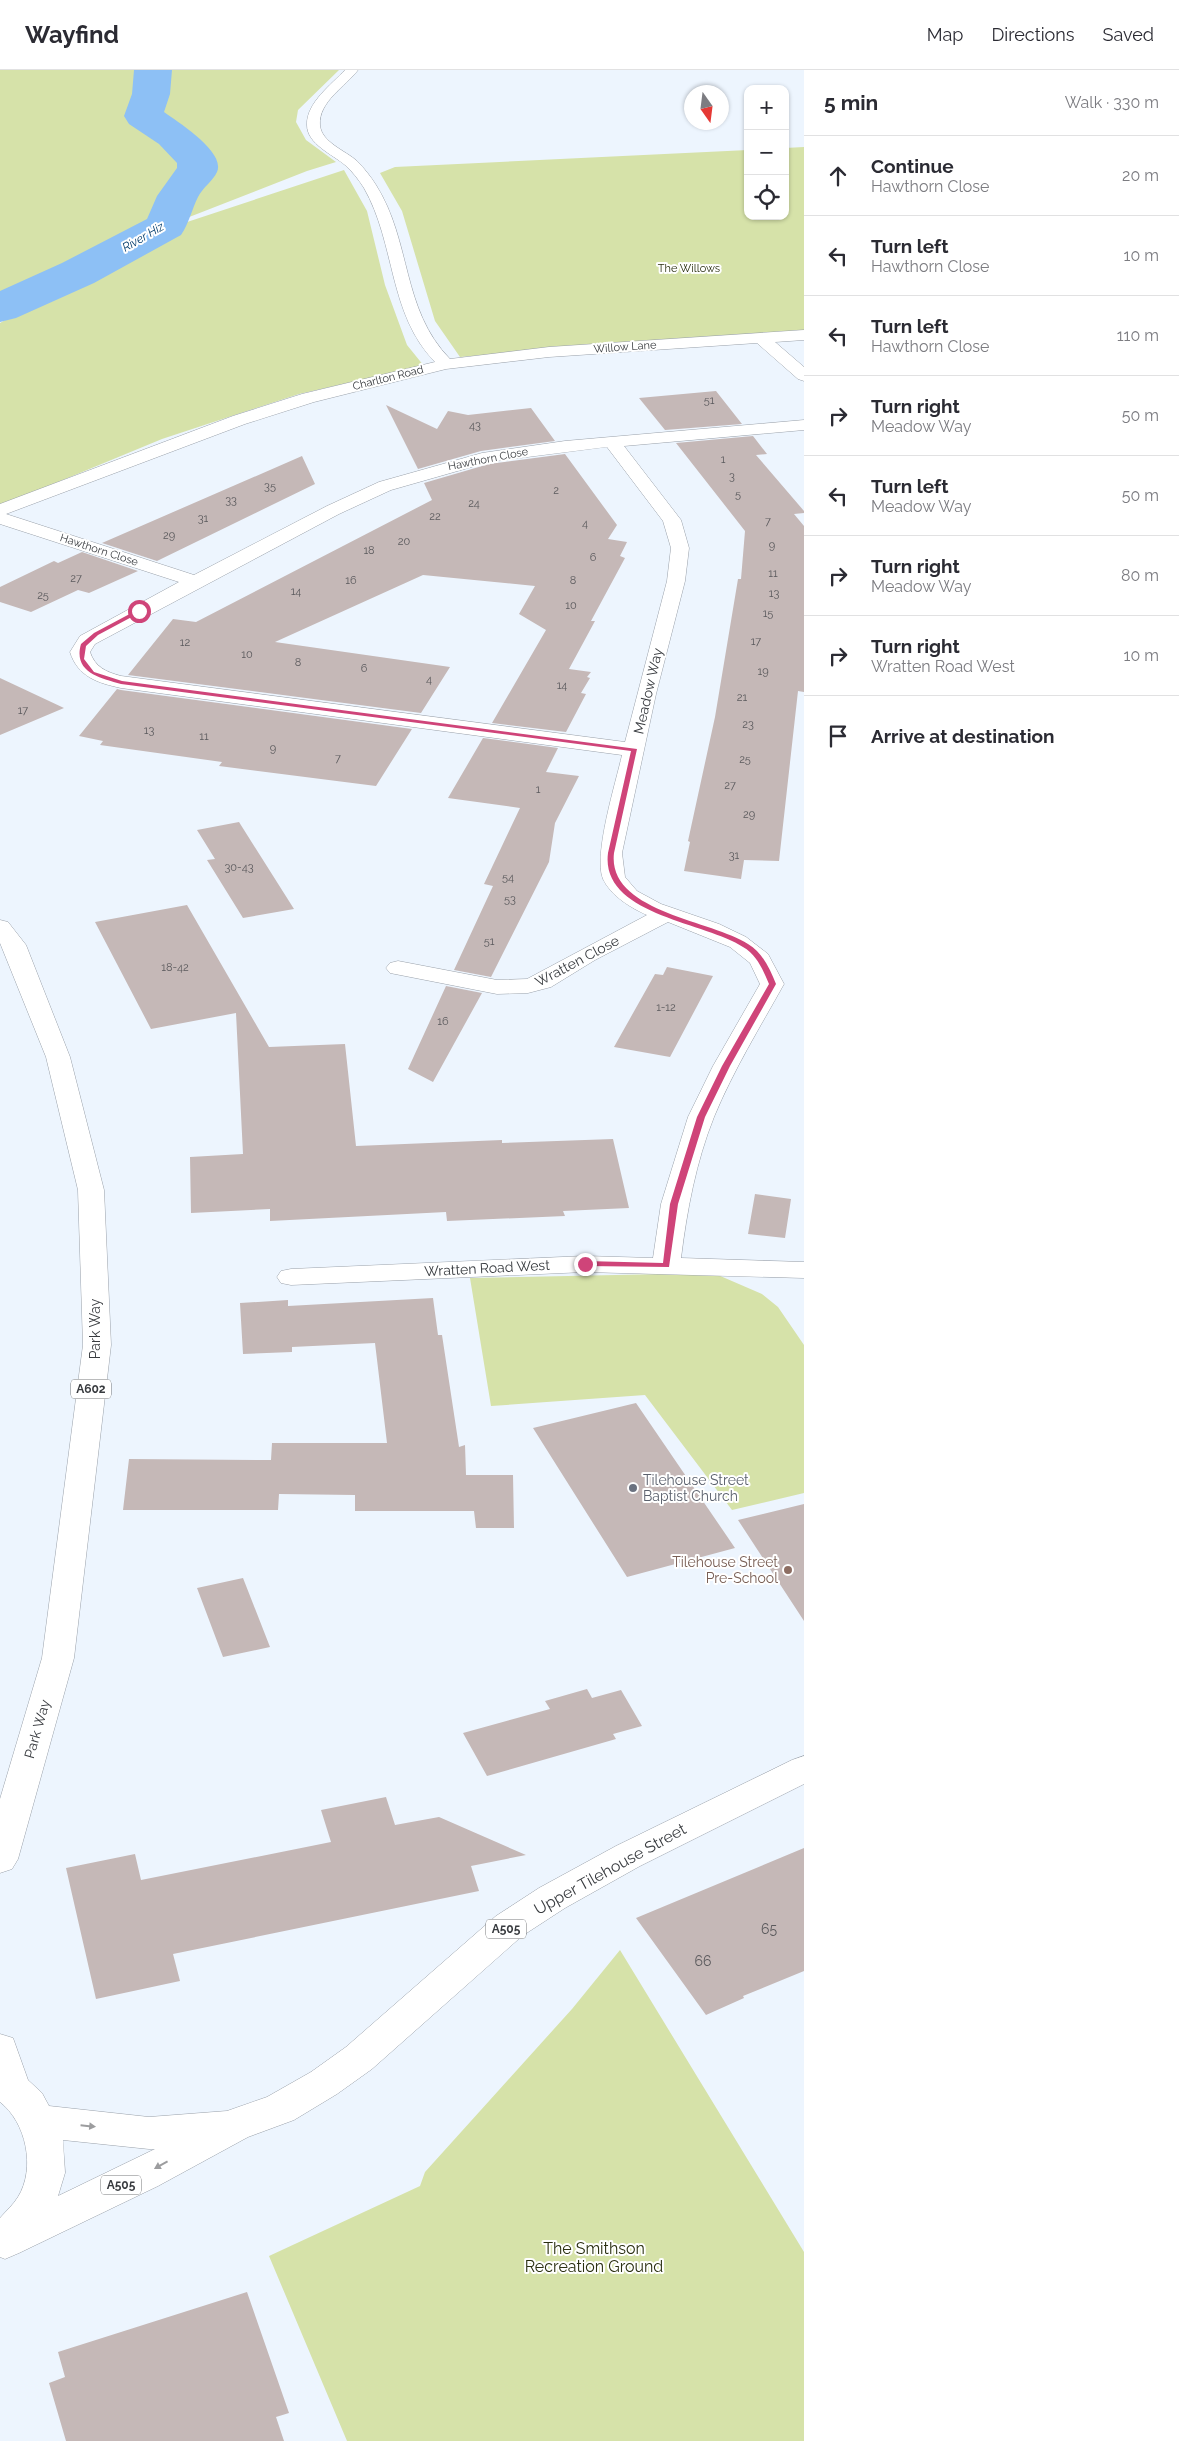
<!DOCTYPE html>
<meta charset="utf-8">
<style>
body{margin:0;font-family:Raleway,sans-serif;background:#f7f7f7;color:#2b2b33}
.controls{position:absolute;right:15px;top:15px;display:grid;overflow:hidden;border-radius:10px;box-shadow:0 1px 4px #0004}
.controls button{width:45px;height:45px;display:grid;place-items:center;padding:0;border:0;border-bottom:1px solid #e1e1e2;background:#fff;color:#2b2b33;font:25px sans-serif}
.compass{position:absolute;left:684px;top:15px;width:45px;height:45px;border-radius:50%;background:#fff;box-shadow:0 1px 4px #0004;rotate:166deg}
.stop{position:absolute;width:15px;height:15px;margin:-11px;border:4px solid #cf4479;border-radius:50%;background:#fff}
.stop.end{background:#cf4479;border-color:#fff;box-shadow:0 1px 5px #0008}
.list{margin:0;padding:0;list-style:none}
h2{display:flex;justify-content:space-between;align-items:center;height:65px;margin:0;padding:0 20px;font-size:21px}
h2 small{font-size:16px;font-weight:400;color:#7c7c81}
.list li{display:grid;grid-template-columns:32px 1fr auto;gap:15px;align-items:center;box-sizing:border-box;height:80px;padding:0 20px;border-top:1px solid #e1e1e2}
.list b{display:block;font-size:19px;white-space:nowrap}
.list p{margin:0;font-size:16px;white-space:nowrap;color:#7c7c81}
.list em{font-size:16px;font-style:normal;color:#7c7c81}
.icon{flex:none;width:28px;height:28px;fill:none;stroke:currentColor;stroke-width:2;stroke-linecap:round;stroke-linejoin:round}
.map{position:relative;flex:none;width:804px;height:2371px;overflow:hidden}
header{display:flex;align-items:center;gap:30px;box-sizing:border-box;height:70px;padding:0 25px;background:#fff;border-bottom:1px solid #e1e1e2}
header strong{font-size:24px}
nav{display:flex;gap:28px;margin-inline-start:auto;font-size:18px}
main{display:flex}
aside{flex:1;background:#fff}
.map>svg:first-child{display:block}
</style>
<header>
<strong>Wayfind</strong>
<nav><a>Map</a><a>Directions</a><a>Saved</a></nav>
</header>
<main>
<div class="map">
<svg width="804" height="2371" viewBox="0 0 804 2371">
<rect width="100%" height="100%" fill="#edf5fe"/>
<!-- green -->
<path fill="#d6e2a9" d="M0 0H339L298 40 296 52 306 70 336 92 307 101 179 151 65 202 0 240Z
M804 77V260L460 287 435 251 402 141 380 103 395 97 748 80V146H785V78Z
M344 100 367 141 385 215 407 275 424 296 299 324 162 369 0 436V253L169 158Z
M664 1204 718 1205 762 1224 778 1237 804 1275V1423L732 1440 645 1325 491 1336 470 1208Z
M620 1880 804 2182V2371H347L269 2186 420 2116 425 2102 572 1939Z"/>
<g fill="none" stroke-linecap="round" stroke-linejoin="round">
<!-- river -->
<path fill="#8dc0f5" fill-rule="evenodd" d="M134 0H172L170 24 164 42C178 52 226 82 217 102 213 111 203 117 198 127 192 139 189 153 181 165L94 213 16 248 0 252V221L62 193 147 149 157 126 177 98V93L159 74 129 54 124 46 132 24Z"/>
</g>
<!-- building -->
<path fill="#c5b8b7" d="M716 321 742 354 665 360 639 328Z
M386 335 437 359 448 341 468 345 531 338 555 371 481 381 418 399Z
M753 366 767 384 756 385 804 441V443L794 444 804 456V622L798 621 779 791 744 790 741 809 684 801 690 772 688 771 715 647 738 509H741L745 461 676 373Z
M565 384 617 455 608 469 627 472 620 486 625 488 591 551H595L569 599 591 602 587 607 590 608 581 623 586 624 566 662 492 653 546 560 519 544 535 516 423 505 275 572 450 597 421 643 128 605 173 549 196 552 432 430 424 413 489 394Z
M302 386 315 414 157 491 102 473Z
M82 482 138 501 89 523 78 520 31 542 0 532V517L54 491 58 493Z
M0 608 64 638 0 665Z
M117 619 121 620 412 659 376 716 219 696 222 692 100 675 103 671 79 666Z
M483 668 558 678 546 702 579 706 555 753 549 792 491 907 454 900 493 816 484 814 520 738 448 728Z
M239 752 294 839 243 848 207 790 215 789 197 760Z
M187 835 269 977 345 974 356 1076 502 1070V1073L613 1069 629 1138 563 1141 565 1146 447 1151 446 1142 270 1151V1139L191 1143 190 1087 243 1084 236 943 151 959 95 852Z
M667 897 713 906 670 987 614 977 655 904 663 905Z
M446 916 482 923 433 1012 408 999Z
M755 1124 791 1129 785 1168 748 1164Z
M433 1228 438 1265H442L459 1377 465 1375 466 1405H513L514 1458H476L474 1441H355V1425L279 1424 278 1440H123L129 1389 271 1390 272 1373H387L375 1273 292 1277V1282L243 1284 240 1233 288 1230V1236Z
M636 1333 735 1478 627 1507 533 1358Z
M804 1434V1551L738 1450Z
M243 1508 270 1577 223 1587 197 1518Z
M587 1619 592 1628 621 1620 642 1656 613 1664 616 1669 487 1706 463 1663 550 1639 545 1631Z
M386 1727 395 1755 439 1747 526 1785 471 1796 479 1821 173 1884 180 1911 96 1929 66 1798 135 1784 141 1810 331 1772 321 1740Z
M804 1778V1901L743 1926 744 1928 706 1945 636 1848Z
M247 2222 289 2343 276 2347 284 2371H66L49 2313 65 2307 58 2282Z"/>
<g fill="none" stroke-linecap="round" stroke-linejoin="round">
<defs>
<path id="minor" d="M345 0H358C346 16 318 32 320 55 321 72 346 81 357 91 364 98 371 107 376 115 412 172 401 239 450 289L549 277 804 260V270L775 272 804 297V311L798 309 757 273 549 287 446 299 314 332 245 354 6 444 194 505 327 436 379 412 482 383 565 371 804 350V360L624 376 681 450 689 478 685 511 656 624 622 783 625 807 637 821 661 834 719 854 746 867 768 884 784 914C760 957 733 1001 714 1047 696 1092 687 1140 681 1188L804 1192V1208L585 1202 291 1215 281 1213 277 1207 281 1201 291 1199 585 1186 653 1188 661 1134 688 1047 713 996 760 914 750 893 730 877 668 852 595 890 551 917 528 923 497 924 390 903 386 898 390 893 398 891 497 910 527 909 647 845C631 838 611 826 603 809 593 785 616 712 622 685L121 618C98 613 78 607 70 582L80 566 179 512 0 454V434L233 346 302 324 435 292C388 244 396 174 364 118 359 110 352 101 345 95 332 84 307 74 307 55 306 33 332 14 345 0ZM607 377 663 451 671 478 667 511 625 672 121 606C106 602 95 597 90 582L95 574 339 444 391 420 489 392Z"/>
<path id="major" d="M0 850 8 852 26 875 70 987 104 1120 111 1275 74 1588 18 1789 12 1799 0 1803V1729L42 1588 83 1275 78 1120 46 987 0 873Z
M804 1686V1714L640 1796 565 1838 522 1866 372 1999 337 2024 294 2050 248 2067 158 2116 19 2183 5 2189 0 2187V2148C6 2141 13 2135 18 2127 36 2098 26 2052 0 2032V1964L13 1968 28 2010 42 2023 49 2036 149 2047 227 2041 267 2027 311 2002 346 1977 496 1846 539 1818 616 1776 792 1690ZM63 2070 149 2079H155L58 2126 65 2103Z"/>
</defs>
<!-- minor casing -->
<use href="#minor" stroke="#9aa1aa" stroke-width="1"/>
<!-- major casing -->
<use href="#major" stroke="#9aa1aa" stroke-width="1"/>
<!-- minor -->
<use href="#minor" fill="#fff" fill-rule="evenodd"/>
<!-- major -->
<use href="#major" fill="#fff" fill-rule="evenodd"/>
</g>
<!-- one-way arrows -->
<defs><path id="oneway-solid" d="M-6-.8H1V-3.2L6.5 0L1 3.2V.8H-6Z" transform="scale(1.25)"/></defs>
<g fill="#9c9d9f">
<use href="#oneway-solid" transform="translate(88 2056) rotate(6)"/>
<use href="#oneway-solid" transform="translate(161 2095) rotate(151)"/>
</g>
<!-- route -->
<path fill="#cf4479" d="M139 539 141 542 98 565 86 576 84 589 94 602 122 611 637 679 614 783C607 842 711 850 748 874 763 883 770 899 776 914L730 996 705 1047 678 1134 669 1197 585 1196 581 1194 585 1191 663 1193 670 1134 697 1047 722 996 769 914C763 900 757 885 743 877 705 852 600 845 608 783L631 681 121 614C99 608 73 602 81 574L94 563Z"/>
<!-- markers -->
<circle fill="#6b7280" stroke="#fff" stroke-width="2" cx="633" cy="1418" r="5"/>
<circle fill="#8d6e63" stroke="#fff" stroke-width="2" cx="788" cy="1500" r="5"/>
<g text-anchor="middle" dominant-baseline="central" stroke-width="4" stroke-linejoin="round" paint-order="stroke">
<!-- far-park labels -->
<g font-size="11" fill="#2a2f11" stroke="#fff">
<text x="689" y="198">The Willows</text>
</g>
<!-- far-street labels -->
<g font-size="11" fill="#383b3f" stroke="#fff">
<text transform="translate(625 277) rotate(-4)">Willow Lane</text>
<text transform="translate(388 308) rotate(-14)">Charlton Road</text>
<text transform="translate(488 389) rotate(-11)">Hawthorn Close</text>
<text transform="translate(99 480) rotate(18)">Hawthorn Close</text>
</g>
<!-- number labels -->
<g font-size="11" fill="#5b5a5d">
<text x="709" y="330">51</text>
<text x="475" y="355">43</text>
<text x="723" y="389">1</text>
<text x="732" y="406">3</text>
<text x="270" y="416">35</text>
<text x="556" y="420">2</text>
<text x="738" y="424">5</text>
<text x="231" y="430">33</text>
<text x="474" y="433">24</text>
<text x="435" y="446">22</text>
<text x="203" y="448">31</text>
<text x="768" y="451">7</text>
<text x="585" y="453">4</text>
<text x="169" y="465">29</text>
<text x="404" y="471">20</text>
<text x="772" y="475">9</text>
<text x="369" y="480">18</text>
<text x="593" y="487">6</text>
<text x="773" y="503">11</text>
<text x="76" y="508">27</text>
<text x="351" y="510">16</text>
<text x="573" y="510">8</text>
<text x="296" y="521">14</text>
<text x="774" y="523">13</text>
<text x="43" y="525">25</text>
<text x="571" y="535">10</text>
<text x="768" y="543">15</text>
<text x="756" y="571">17</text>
<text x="185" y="572">12</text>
<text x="247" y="584">10</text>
<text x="298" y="592">8</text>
<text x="364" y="598">6</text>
<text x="763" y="601">19</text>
<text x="429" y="609">4</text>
<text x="562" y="615">14</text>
<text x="742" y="627">21</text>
<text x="23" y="640">17</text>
<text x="748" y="654">23</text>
<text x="149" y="660">13</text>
<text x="204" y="666">11</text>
<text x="273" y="678">9</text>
<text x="338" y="688">7</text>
<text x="745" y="689">25</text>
<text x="730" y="715">27</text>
<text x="538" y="719">1</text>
<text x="749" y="744">29</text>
<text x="734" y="785">31</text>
<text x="239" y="797">30-43</text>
<text x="508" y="807">54</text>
<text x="510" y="829">53</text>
<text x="489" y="871">51</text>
<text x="175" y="897">18-42</text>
<text x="666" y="937">1-12</text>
<text x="443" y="951">16</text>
</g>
<!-- far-water labels -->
<g font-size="12" font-style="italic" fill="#043d6c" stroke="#fff">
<text transform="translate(143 167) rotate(-30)">River Hiz</text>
</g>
<!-- shield labels -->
<g fill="#fff" stroke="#747679" stroke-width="1">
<rect x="71" y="1309.5" width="40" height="19" rx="4"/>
<rect x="486" y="1849.5" width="40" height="19" rx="4"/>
<rect x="101" y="2105.5" width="40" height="19" rx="4"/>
</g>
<g font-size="12" font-weight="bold" fill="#383b3f">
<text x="91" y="1319">A602</text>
<text x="506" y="1859">A505</text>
<text x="121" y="2115">A505</text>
</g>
<!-- street labels -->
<g font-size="14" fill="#383b3f" stroke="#fff">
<text transform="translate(648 621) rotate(-77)">Meadow Way</text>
<text transform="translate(577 891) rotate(-28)">Wratten Close</text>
<text transform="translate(487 1198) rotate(-3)">Wratten Road West</text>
<text transform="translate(95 1259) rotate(-90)">Park Way</text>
<text transform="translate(37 1659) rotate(-74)">Park Way</text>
</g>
<!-- worship labels -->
<g font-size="14" fill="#5b616d" stroke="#fff" text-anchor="start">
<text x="643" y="1410">Tilehouse Street<tspan x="643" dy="16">Baptist Church</tspan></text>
</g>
<!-- education labels -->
<g font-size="14" fill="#785e54" stroke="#fff" text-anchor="end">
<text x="778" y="1492">Tilehouse Street<tspan x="778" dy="16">Pre-School</tspan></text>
</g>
<!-- near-number labels -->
<g font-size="14" fill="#5b5a5d">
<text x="769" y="1859">65</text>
<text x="703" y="1891">66</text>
</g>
<!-- near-street labels -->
<g font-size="16" fill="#383b3f" stroke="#fff">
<text transform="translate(610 1799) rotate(-29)">Upper Tilehouse Street</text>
</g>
<!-- near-park labels -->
<g font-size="16" fill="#2a2f11" stroke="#fff">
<text x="594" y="2178">The Smithson<tspan x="594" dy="18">Recreation Ground</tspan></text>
</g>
</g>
</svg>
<div class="controls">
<button>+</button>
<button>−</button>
<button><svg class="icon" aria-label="locate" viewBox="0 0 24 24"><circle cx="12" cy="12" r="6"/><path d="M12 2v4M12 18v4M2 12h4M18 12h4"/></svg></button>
</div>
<svg class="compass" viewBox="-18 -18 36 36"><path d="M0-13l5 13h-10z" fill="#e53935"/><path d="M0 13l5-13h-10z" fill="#7c7c81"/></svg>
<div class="stop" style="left:139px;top:541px"></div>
<div class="stop end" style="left:585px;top:1194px"></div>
</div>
<aside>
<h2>5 min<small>Walk · 330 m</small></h2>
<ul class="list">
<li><svg class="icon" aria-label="ahead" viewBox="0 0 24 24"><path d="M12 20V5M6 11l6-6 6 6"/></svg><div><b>Continue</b><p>Hawthorn Close</p></div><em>20 m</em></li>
<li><svg class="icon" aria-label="left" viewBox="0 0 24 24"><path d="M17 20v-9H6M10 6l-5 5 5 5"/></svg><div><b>Turn left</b><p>Hawthorn Close</p></div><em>10 m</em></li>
<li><svg class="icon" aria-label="left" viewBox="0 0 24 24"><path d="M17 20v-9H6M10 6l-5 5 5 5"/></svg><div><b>Turn left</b><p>Hawthorn Close</p></div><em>110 m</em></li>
<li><svg class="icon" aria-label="right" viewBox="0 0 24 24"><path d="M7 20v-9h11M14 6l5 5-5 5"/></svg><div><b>Turn right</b><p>Meadow Way</p></div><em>50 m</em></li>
<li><svg class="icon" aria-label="left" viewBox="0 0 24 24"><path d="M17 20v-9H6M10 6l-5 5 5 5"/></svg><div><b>Turn left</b><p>Meadow Way</p></div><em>50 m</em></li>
<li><svg class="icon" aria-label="right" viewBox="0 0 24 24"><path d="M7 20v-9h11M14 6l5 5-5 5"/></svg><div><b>Turn right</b><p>Meadow Way</p></div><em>80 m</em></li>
<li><svg class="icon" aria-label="right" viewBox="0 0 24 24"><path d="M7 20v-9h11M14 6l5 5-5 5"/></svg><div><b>Turn right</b><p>Wratten Road West</p></div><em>10 m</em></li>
<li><svg class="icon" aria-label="arrive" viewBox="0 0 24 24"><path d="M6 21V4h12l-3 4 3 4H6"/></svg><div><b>Arrive at destination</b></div></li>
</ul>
</aside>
</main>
